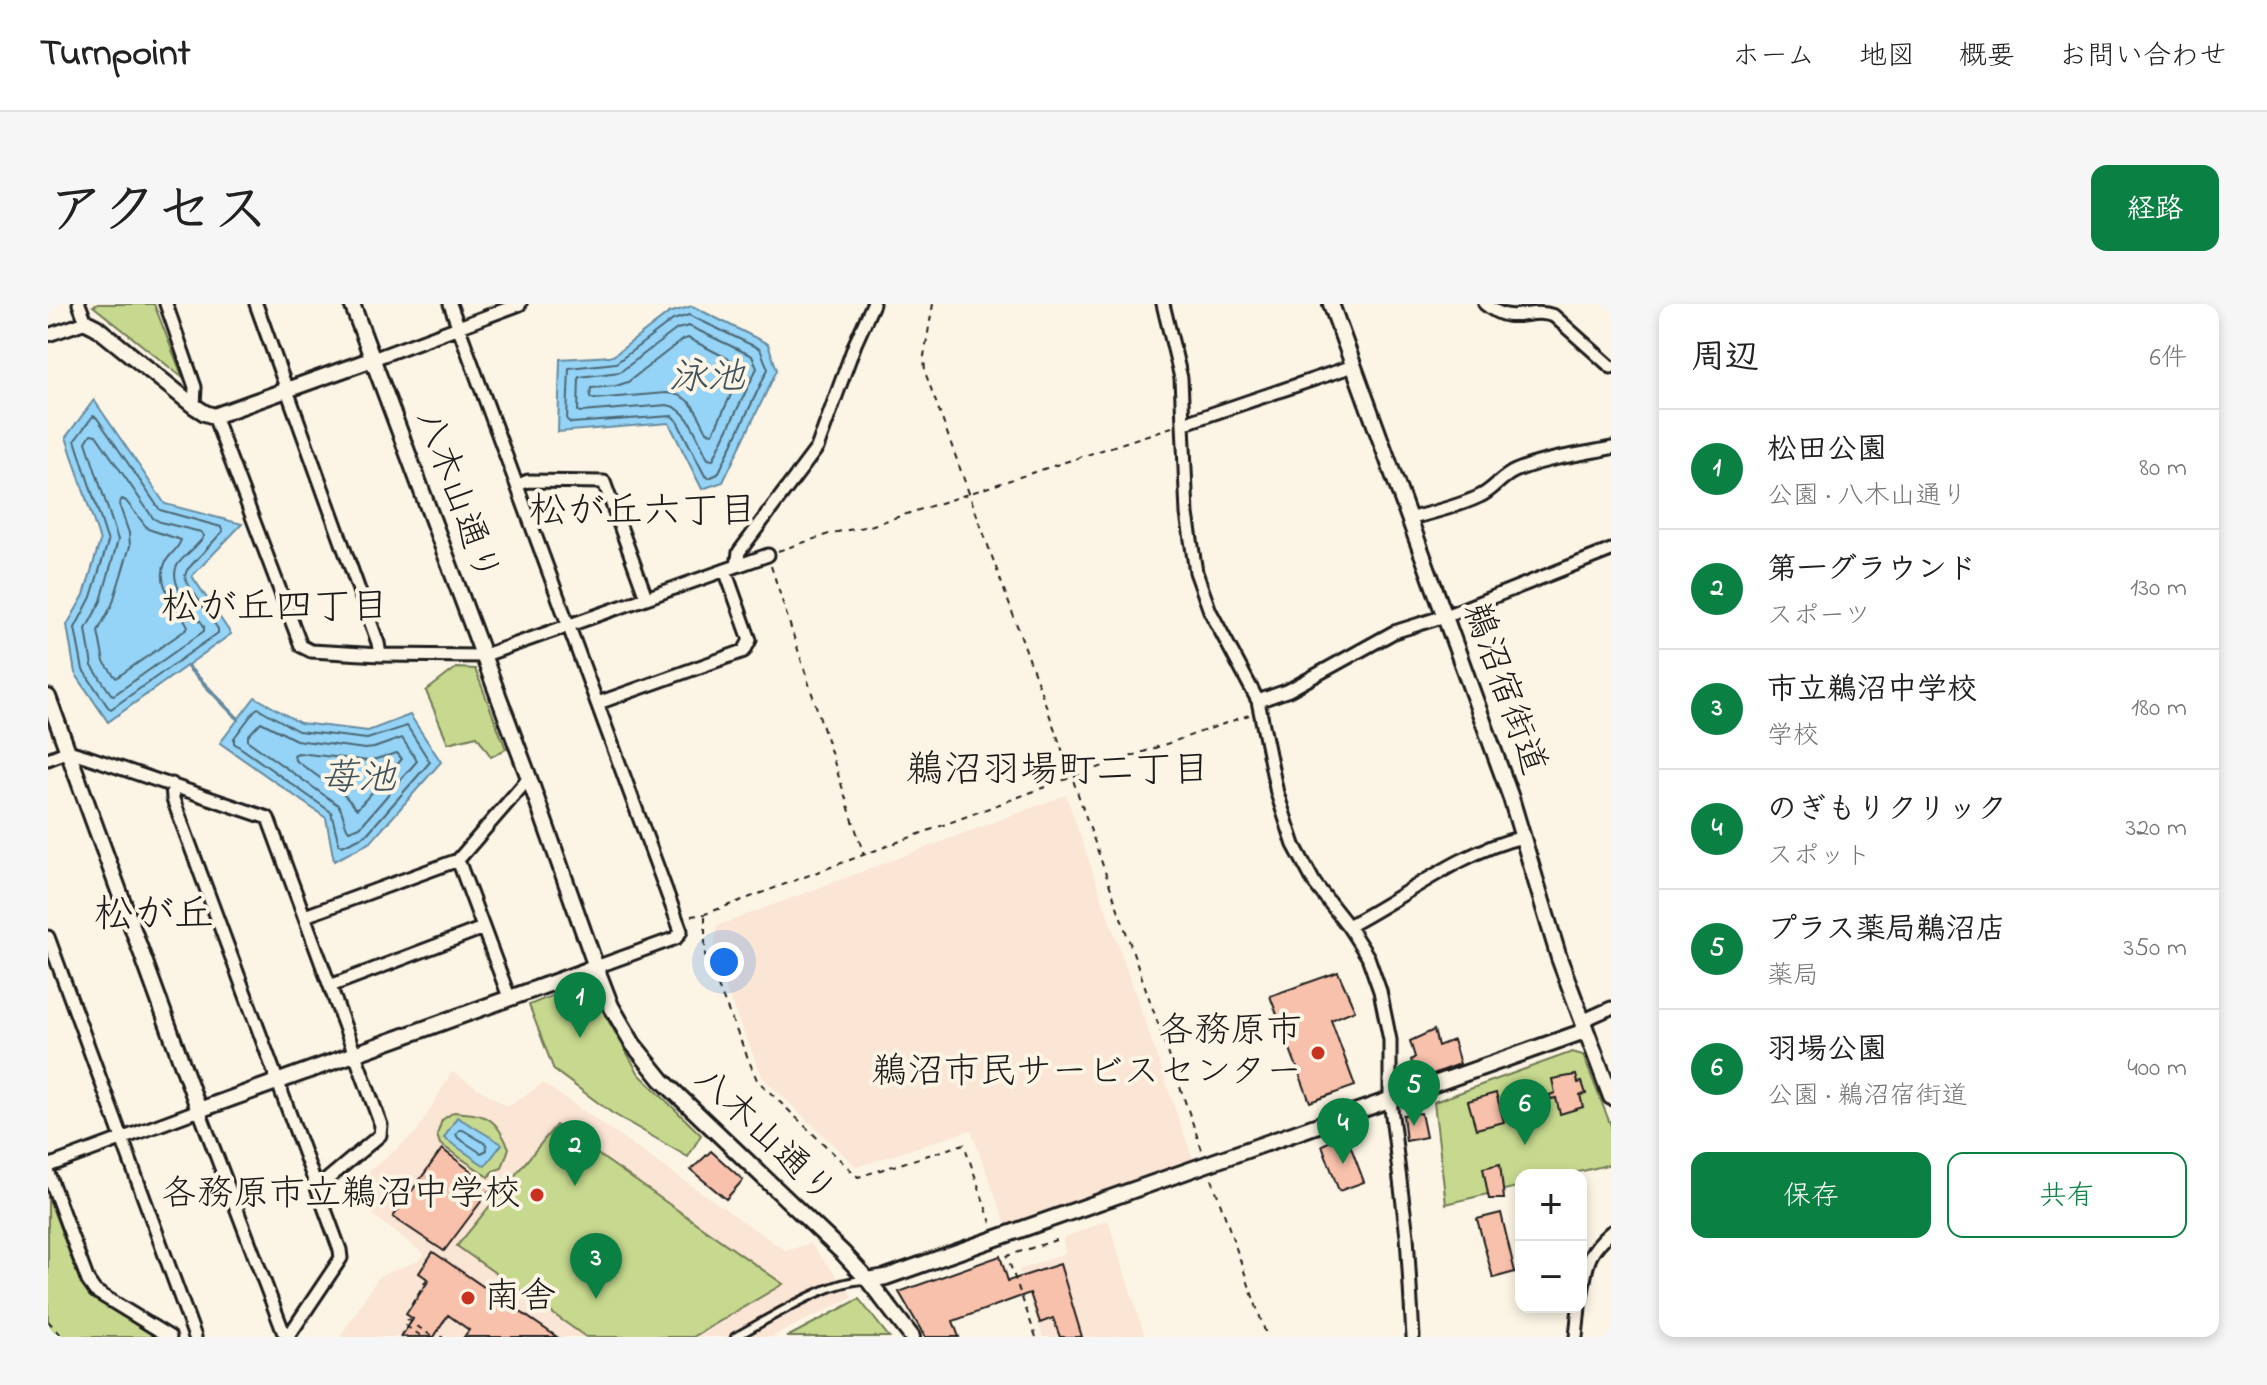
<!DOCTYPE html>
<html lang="ja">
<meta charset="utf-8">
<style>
body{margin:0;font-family:"Indie Flower","Klee One",sans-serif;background:#f6f6f6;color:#222}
.controls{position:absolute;right:24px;bottom:24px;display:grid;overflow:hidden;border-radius:16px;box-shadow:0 4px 12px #0003}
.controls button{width:72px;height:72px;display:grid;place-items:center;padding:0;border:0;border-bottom:2px solid #e0e0e0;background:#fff;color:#222;font:40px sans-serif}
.you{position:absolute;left:676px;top:658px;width:28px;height:28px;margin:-20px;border:6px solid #fff;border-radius:50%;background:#1a73e8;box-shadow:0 0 0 12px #1a73e833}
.badge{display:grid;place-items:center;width:52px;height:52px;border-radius:50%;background:#0b8043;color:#fff;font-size:26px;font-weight:700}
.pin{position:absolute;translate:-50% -66px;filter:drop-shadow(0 2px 4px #0008)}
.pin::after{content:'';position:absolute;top:42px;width:28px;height:24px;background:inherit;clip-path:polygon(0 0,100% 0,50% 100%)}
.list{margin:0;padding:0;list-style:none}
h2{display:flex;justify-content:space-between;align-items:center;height:104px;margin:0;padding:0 32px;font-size:34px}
h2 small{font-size:26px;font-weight:400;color:#767676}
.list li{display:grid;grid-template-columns:52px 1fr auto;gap:24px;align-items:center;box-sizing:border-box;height:120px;padding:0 32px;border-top:2px solid #e0e0e0}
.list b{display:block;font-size:30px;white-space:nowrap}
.list p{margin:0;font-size:26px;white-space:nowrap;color:#767676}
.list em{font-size:26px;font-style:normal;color:#767676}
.actions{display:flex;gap:16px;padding:24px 32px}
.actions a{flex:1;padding:18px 0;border:2px solid #0b8043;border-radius:16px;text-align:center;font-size:28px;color:#0b8043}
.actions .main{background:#0b8043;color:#fff}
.map{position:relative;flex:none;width:1563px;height:1033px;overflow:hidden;border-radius:16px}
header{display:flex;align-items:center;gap:48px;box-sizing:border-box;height:112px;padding:0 40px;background:#fff;border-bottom:2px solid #e0e0e0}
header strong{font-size:38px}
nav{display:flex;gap:44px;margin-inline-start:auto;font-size:28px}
.intro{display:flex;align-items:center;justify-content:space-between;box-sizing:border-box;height:192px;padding:0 48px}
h1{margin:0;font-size:56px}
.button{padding:20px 36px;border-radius:16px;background:#0b8043;color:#fff;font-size:28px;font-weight:700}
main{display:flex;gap:48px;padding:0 48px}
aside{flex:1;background:#fff;border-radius:16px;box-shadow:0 4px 12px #0003}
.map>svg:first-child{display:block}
</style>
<header>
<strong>Turnpoint</strong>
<nav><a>ホーム</a><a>地図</a><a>概要</a><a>お問い合わせ</a></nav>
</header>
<div class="intro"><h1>アクセス</h1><a class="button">経路</a></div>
<main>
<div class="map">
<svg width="1563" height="1033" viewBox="0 0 1563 1033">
<rect width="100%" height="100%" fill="#fcf5e5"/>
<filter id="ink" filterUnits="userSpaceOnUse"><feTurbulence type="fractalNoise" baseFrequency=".0125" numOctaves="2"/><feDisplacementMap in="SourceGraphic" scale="16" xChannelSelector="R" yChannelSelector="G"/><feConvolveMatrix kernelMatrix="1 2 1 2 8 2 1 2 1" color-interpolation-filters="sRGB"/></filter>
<g filter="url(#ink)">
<!-- built -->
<path fill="#fbe5d4" d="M1018 491 1146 859 958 921 923 826 808 863 715 774 665 656 669 622Z
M404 768 460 803 495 779 738 947 762 939 805 993 723 1033H292L331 972 370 957 376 950 325 911 315 872 368 829Z
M1060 916 1097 1033H995L971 966 1017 949 1015 934Z"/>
<!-- green -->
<path fill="#c6d98e" stroke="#717a55" stroke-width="2" d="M50 0H106L135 74 45 2Z
M408 364 427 365 458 445 443 453 429 432 400 439 378 387Z
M538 678 591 770 653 831 640 853 564 809 506 766 481 701Z
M1524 748 1535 751 1563 822V860L1519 871H1473V882L1398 900 1386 798Z
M406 808C440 811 446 812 461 844L454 864 445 867 441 873 392 840 389 831 394 816Z
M508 821 735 980 645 1033H538L409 942Z
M0 892 33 980 117 1033H0Z
M811 995 841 1033H739Z"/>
<!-- water -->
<path fill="#95d4f6" stroke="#658a9f" stroke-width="2" d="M644 2 720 40 729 66 675 178 654 185 621 119 510 128 512 55 565 52 621 9Z
M46 96 117 200 194 220 144 272 183 330 60 418 27 369 19 321 36 291 52 237 18 133Z
M207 393 252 419 320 427 362 411 393 458 323 538 286 557 278 514 172 439Z
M409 813 454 840 437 862 396 834Z"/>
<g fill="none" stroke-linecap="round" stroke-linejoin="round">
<!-- shore -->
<path stroke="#4c6673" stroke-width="2" d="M641 11 712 45 720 65 670 170 661 174 657 172 629 117 624 112 523 119 519 116 521 64 568 59 625 16Z
M641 22 704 52 709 64 665 156 660 155C650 137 642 104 619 101L533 108 530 107 531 73 572 68 629 25Z
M640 34 696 63 665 129 659 128C649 108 643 90 618 89L546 95 542 93 543 84 568 82 580 78 634 36Z
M45 112 49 114 112 206 173 223 175 227 139 266 137 272 138 277 170 325V329L63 405 60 403 35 366 27 324 43 293 60 238 27 136Z
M43 130 48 131 105 214 112 218 153 228 156 232C150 242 138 250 130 260 118 278 146 308 156 322V327L66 391 63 390 44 362 38 325 53 297 70 236 38 138Z
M74 195 78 197 100 225 133 236C130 245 123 249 118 257 106 281 130 302 140 322L139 325 68 374 56 358 50 327 64 301 82 242 81 229 71 200Z
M210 404 250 427 319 435 359 422 382 458 318 531 294 542 291 540 283 508 186 439V434L207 406Z
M213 418 248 436 317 445 326 444 354 434 369 457 312 523 301 527C295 521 297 509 290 501L200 437V432Z
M250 449 321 457 349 449 354 455 309 505 296 491 247 456 246 451Z
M411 826H415L438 840 439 846 433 849 410 834 408 830Z"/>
<!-- stream -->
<path stroke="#658a9f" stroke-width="4" d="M139 362 190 415"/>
</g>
<!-- building -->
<path fill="#f8c1ab" stroke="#1c1c1c" stroke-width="2" d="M1290 668 1307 706 1283 716 1307 782 1262 798 1222 692Z
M1386 726 1390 742 1405 736 1412 760 1369 776 1363 756 1367 753 1362 737Z
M1528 771 1530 779 1534 778 1538 790 1532 791 1535 803 1512 810 1508 794 1503 795 1501 791 1507 789 1504 775Z
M1448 789 1456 818 1428 825 1420 797Z
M1373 809 1378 833 1358 837 1355 811Z
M1298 830 1316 878 1291 887 1274 841Z
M394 845 444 883 396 947 345 913Z
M663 847 695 876 678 895 643 866Z
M1452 860 1456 895H1441L1435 864Z
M1453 909 1467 968 1445 974 1429 915Z
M385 948 509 1033H416L421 1026 400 1011 386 1033H353L365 1015 358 1010 381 976 371 969Z
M952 952 960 977 1012 960 1034 1033H1012L1005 1014 992 1019 982 989 905 1017 911 1033H877L851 988Z"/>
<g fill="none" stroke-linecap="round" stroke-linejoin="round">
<defs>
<path id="service" d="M687 1033C721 1015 780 976 818 976"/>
<path id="minor" d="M118 0 147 83 146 102
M208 0 330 339 332 351
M402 0 633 627 628 634 548 663
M1115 0 1133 74 1139 210 1148 268 1162 307 1210 397 1229 489 1246 541 1267 580 1300 622 1320 653 1332 687 1342 736V796L1359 932 1365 1033
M1437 0C1466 24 1479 2 1506 12L1563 63
M0 31 38 18 31 0
M325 55 472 0
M166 112 253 342 263 347 332 351 434 352 720 251
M1137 119 1305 62
M470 181 480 177 556 178 598 293
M1361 215C1384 208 1410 203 1432 192 1445 186 1453 173 1467 167 1497 154 1531 151 1563 144
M689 262 691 248 769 144 807 40 825 0
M1210 397 1241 386 1346 328 1397 312 1563 246
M550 399 696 347 702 336 677 266
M0 455 20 447 40 453 220 514 333 821 332 831 269 884
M124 480 125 495 292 946 293 954 240 1033
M410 556 481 474
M257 612 410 556 461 693
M1300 622C1358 592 1411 548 1475 533
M0 633 147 1033
M282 682 435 624
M1534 717 1563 704
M0 862 151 806 235 1027 242 1030
M0 869 40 977 47 987 122 1033
M1533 994C1539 962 1537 950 1563 928
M1528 1033 1531 1003"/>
<path id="tertiary" d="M304 0 481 474 548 663 563 702 585 740 614 776 795 949 820 976 864 1033
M1283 0 1463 494 1511 654 1563 793
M38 18 48 23 146 102 157 109 166 112 325 55
M0 393 151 806 548 663
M820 976 838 973 1537 727"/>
</defs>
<!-- service casing -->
<use href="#service" stroke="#1c1c1c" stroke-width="12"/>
<!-- minor casing -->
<use href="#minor" stroke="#1c1c1c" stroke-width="17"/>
<!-- tertiary casing -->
<use href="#tertiary" stroke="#1c1c1c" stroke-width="20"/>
<!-- path -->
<path stroke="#1c1c1c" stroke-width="2" stroke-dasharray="6 6" stroke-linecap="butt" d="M885 0 876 52 877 68 1024 473 1154 846
M730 247 784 229 822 222 1124 123
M723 262 816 551
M643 612 657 610 1024 473 1201 411
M657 612V651L709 776 810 873 916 840 943 919
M1164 875 1219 1033
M379 975 356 1013 385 1033
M0 1017 15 1033
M352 1033 358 1022 375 1033
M393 1033H395
M988 1033 959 952 1008 936 1007 931"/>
<!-- service -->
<use href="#service" stroke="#fcf5e5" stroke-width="6"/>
<!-- minor -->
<use href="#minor" stroke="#fcf5e5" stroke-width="11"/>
<!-- tertiary -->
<use href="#tertiary" stroke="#fcf5e5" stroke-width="14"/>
</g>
</g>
<!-- markers -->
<g fill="#c8321e" stroke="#fcf5e5" stroke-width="3">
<circle cx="1270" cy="749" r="8"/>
<circle cx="489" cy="891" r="8"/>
<circle cx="420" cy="994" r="8"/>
</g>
<g text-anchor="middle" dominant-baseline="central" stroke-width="8" stroke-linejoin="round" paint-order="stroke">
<!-- street labels -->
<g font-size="36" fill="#1c1c1c" stroke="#fcf5e5">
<text transform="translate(408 193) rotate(70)">八木山通り</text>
<text transform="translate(1455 385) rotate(70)">鵜沼宿街道</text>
<text transform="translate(716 833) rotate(44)">八木山通り</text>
</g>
<!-- poi labels -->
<g font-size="36" fill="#1c1c1c" stroke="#fcf5e5" text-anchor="end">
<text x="1254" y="728">各務原市<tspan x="1254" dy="41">鵜沼市民サービスセンター</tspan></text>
<text x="473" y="891">各務原市立鵜沼中学校</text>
<text x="436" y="994" text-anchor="start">南舎</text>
</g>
<!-- water labels -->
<g font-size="38" font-style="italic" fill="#40535d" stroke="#fcf5e5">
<text x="659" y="75">泳池</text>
<text x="310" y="476">苺池</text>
</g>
<!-- neighbourhood labels -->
<g font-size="38" fill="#1c1c1c" stroke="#fcf5e5">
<text x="595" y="209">松が丘六丁目</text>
<text x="227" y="305">松が丘四丁目</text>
<text x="1010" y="468">鵜沼羽場町二丁目</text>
</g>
<!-- quarter labels -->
<g font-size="40" fill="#1c1c1c" stroke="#fcf5e5">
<text x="106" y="612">松が丘</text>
</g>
</g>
</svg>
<div class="controls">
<button>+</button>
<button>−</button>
</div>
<div class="you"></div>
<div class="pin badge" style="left:532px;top:734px">1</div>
<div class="pin badge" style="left:527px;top:882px">2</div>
<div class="pin badge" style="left:548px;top:995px">3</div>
<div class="pin badge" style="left:1295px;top:860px">4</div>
<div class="pin badge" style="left:1366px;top:822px">5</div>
<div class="pin badge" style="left:1477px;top:841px">6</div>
</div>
<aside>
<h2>周辺<small>6件</small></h2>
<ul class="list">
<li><span class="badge">1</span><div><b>松田公園</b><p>公園 · 八木山通り</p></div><em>80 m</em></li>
<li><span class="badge">2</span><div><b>第一グラウンド</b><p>スポーツ</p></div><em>130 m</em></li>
<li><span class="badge">3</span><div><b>市立鵜沼中学校</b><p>学校</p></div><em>180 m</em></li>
<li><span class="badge">4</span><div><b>のぎもりクリック</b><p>スポット</p></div><em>320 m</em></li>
<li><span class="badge">5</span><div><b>プラス薬局鵜沼店</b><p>薬局</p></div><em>350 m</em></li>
<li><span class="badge">6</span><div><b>羽場公園</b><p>公園 · 鵜沼宿街道</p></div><em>400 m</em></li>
</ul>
<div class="actions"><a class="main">保存</a><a>共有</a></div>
</aside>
</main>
